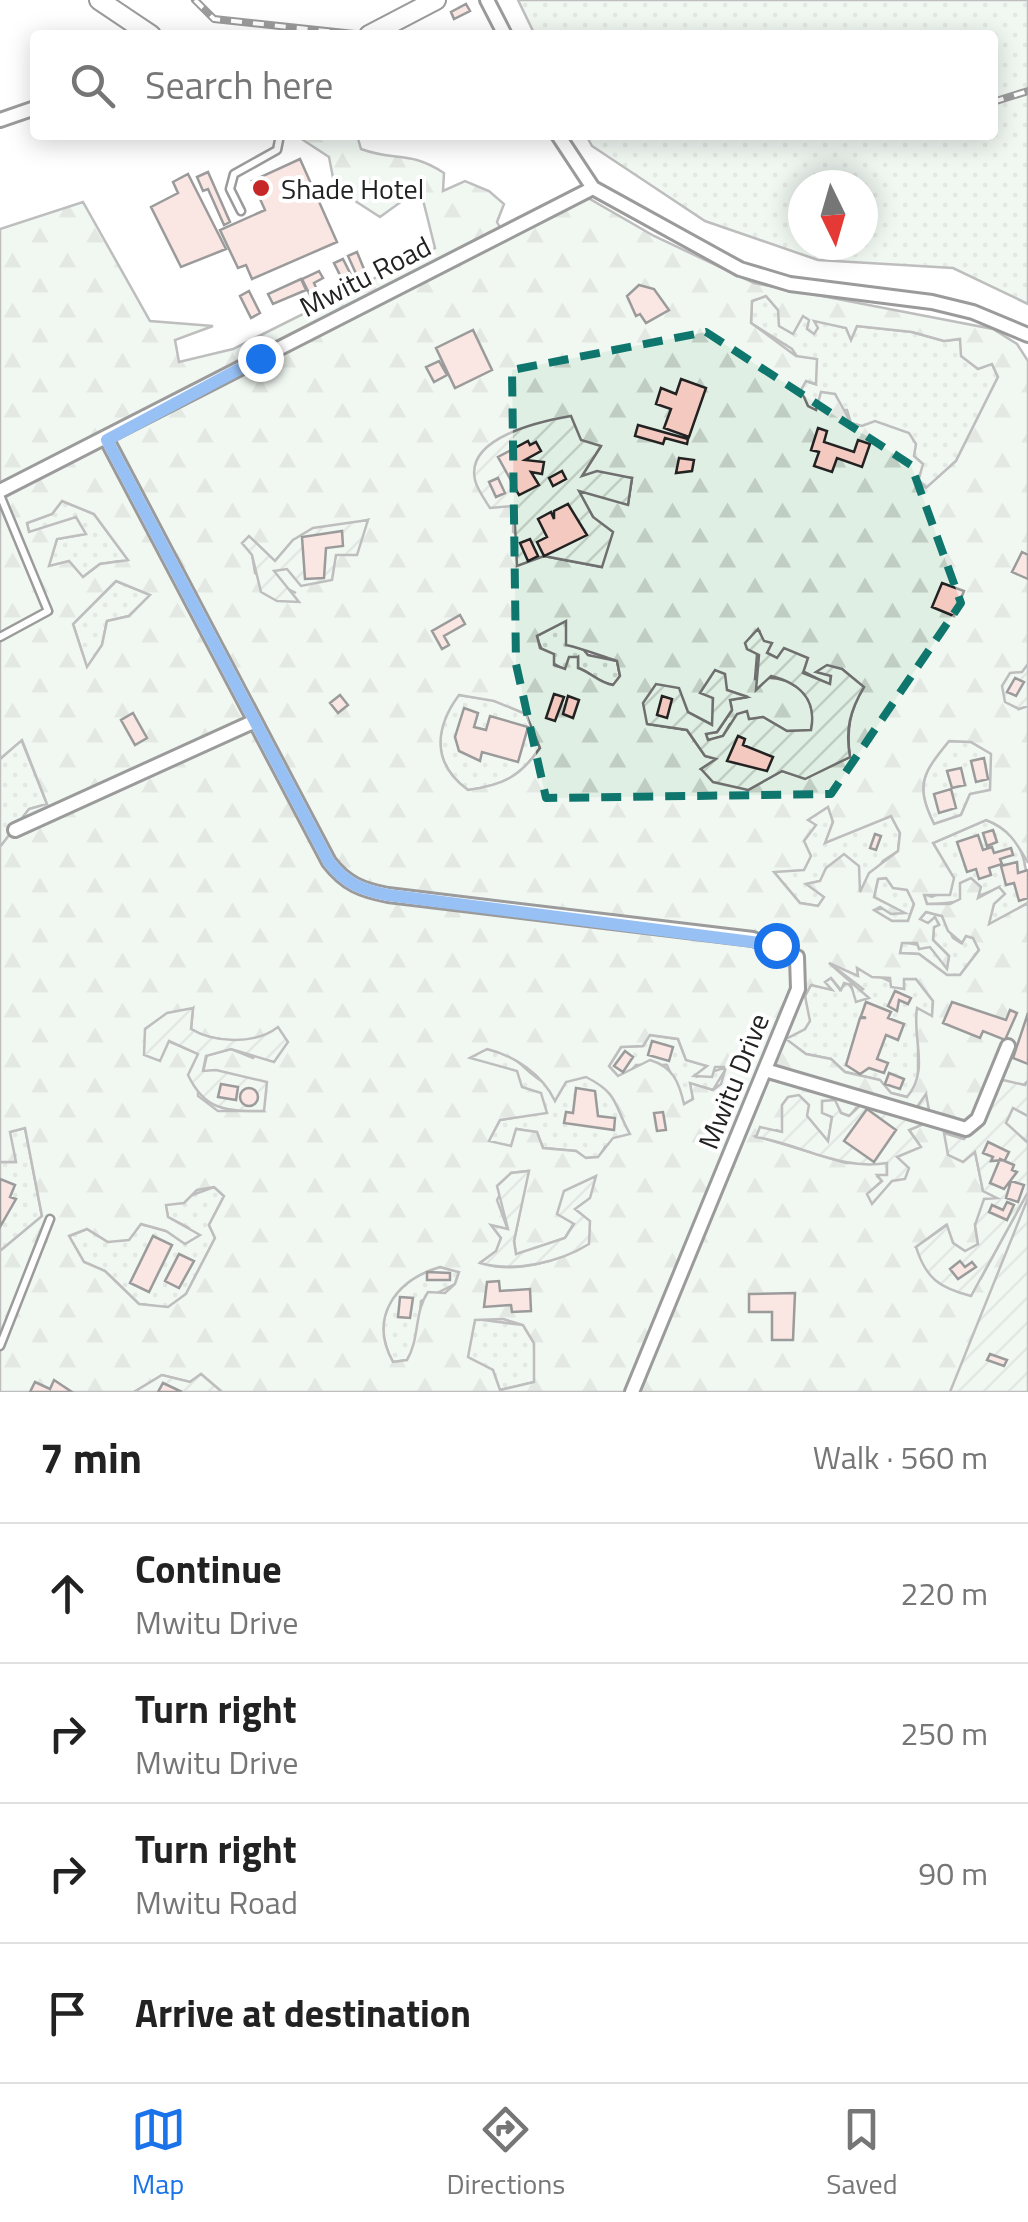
<!DOCTYPE html>
<meta charset="utf-8">
<style>
body{margin:0;font-family:"Titillium Web",sans-serif;background:#f6f6f6;color:#222}
.compass{position:absolute;left:788px;top:170px;width:90px;height:90px;border-radius:50%;background:#fff;box-shadow:0 5px 25px #0003;rotate:175deg}
.stop{position:absolute;width:30px;height:30px;margin:-22px;border:8px solid #1a73e8;border-radius:50%;background:#fff}
.stop.end{background:#1a73e8;border-color:#fff;box-shadow:0 2px 10px #0008}
.list{margin:0;padding:0;list-style:none}
h2{display:flex;justify-content:space-between;align-items:center;height:130px;margin:0;padding:0 40px;font-size:42px}
h2 small{font-size:32px;font-weight:400;color:#767676}
.list li{display:grid;grid-template-columns:65px 1fr auto;gap:30px;align-items:center;box-sizing:border-box;height:140px;padding:0 40px;border-top:2px solid #e0e0e0}
.list b{display:block;font-size:38px;white-space:nowrap}
.list p{margin:0;font-size:32px;white-space:nowrap;color:#767676}
.list em{font-size:32px;font-style:normal;color:#767676}
.icon{flex:none;width:55px;height:55px;fill:none;stroke:currentColor;stroke-width:2;stroke-linecap:round;stroke-linejoin:round}
.map{position:relative;flex:none;width:1028px;height:1392px;overflow:hidden}
.search{position:absolute;background:#fff;box-shadow:0 5px 25px #0003;left:30px;right:30px;top:30px;height:110px;display:flex;align-items:center;gap:25px;box-sizing:border-box;padding:0 35px;border-radius:10px;color:#767676;font-size:38px}
.sheet{height:690px;background:#fff}
nav{display:flex;justify-content:space-around;align-items:center;box-sizing:border-box;height:140px;border-top:2px solid #e0e0e0;background:#fff;font-size:28px;color:#767676}
nav a{display:grid;justify-items:center;gap:5px}
nav .on{color:#1a73e8}
.map>svg:first-child{display:block}
</style>
<div class="map">
<svg width="1028" height="1392" viewBox="0 0 1028 1392">
<defs>
<pattern id="grass-dots" width="8" height="8" patternUnits="userSpaceOnUse" patternTransform="scale(2.5)"><rect width="8" height="8" fill="#e0efe3"/><path d="M2 2h.1M6 6h.1" fill="none" stroke="#c0cdc2" stroke-width="1.8" stroke-linecap="round"/></pattern>
<pattern id="forest-firs" width="22" height="20" patternUnits="userSpaceOnUse" patternTransform="scale(2.5)"><rect width="22" height="20" fill="#e0efe3"/><path d="M5 1l3.5 6h-7zM16 11l3.5 6h-7z" fill="#c0cdc2"/></pattern>
<pattern id="garden-furrows" width="10" height="10" patternUnits="userSpaceOnUse" patternTransform="scale(2.5)"><rect width="10" height="10" fill="#e0efe3"/><path d="M-1 1l2-2M0 10L10 0M9 11l2-2" fill="none" stroke="#c0cdc2"/></pattern>
</defs>
<rect width="100%" height="100%" fill="#fff"/>
<!-- grass -->
<path fill="url(#grass-dots)" stroke="#6f6f6f" stroke-width="2.5" fill-rule="evenodd" d="M518 0H1028V304L953 268 818 260 705 221 592 146 586 135H993V35H535ZM803 185H863V245H803Z
M766 296 778 310 846 328 851 339 857 326 912 332 944 341 961 339 992 364 998 377 956 461 927 488 862 427 851 423 847 410 816 411 807 406 801 390 805 381 815 384 792 349 751 323 752 301Z
M62 501 94 514 128 560 100 564 83 577 48 567 57 539 85 534 29 532 27 523 52 514Z
M116 581 151 595 129 616 107 621 102 645 87 668 73 624Z
M566 621 569 632 588 655 617 661 620 676 614 685C599 683 592 673 578 668V657L565 669C549 664 541 653 537 636Z
M458 695 494 700 526 714 540 748C520 777 503 785 468 790 432 764 434 729 458 695Z
M21 739 47 804 29 809 0 847V759Z
M949 741 971 742 992 754 990 790 970 794 961 815 934 824C915 785 922 774 949 741Z
M829 806 833 822 826 842 891 816 900 833 898 851 883 861 859 895 820 881 807 884 825 897 818 906 800 903 774 872 785 869 803 841 807 820Z
M986 820C1025 835 1028 866 1028 903L987 926 999 887C976 899 953 904 927 904L924 894 932 897 950 887 953 878 933 843Z
M887 878 907 889 914 904 908 921H892L873 910 893 907 874 897 878 879Z
M926 912 942 916 953 938 961 943 966 936 973 938 979 950 960 975H947L919 954 900 953 902 942 930 947 947 967 949 956 933 940 934 927 939 924 935 918 928 924 920 919Z
M829 963 868 971 904 988 903 979H916L933 1001 932 1016 918 1009V1085L908 1097 891 1093 879 1080 845 1072 831 1059 806 1054 785 1039 805 1029V996L811 985 830 989 824 982 831 978 840 990 847 982 856 994 863 989Z
M649 1035 678 1039 686 1060 708 1066 699 1076 727 1067 713 1090 691 1084 693 1099 684 1104 667 1065H636L627 1075 618 1076 609 1066 621 1047 643 1046Z
M487 1049C525 1058 518 1068 548 1085L586 1076C620 1094 614 1107 631 1135L605 1147 599 1157 585 1158 576 1151 543 1148 537 1133 517 1129 511 1147 488 1141 500 1120 546 1112 522 1087 467 1058Z
M25 1128 42 1217 0 1252V1162H15L9 1132Z
M214 1187 224 1196 209 1225 215 1238 186 1294 168 1308 139 1304 105 1271 84 1262 69 1236 87 1229 108 1242 141 1224 166 1231 187 1227 168 1217 165 1205Z
M440 1267 459 1272 455 1284 421 1301 417 1344 407 1360 393 1362C368 1317 396 1280 440 1267Z
M475 1319 523 1325 534 1343 535 1382 500 1390 467 1357Z"/>
<!-- forest -->
<path fill="url(#forest-firs)" stroke="#6f6f6f" stroke-width="2.5" fill-rule="evenodd" d="M304 135H357L361 149C396 162 409 150 444 173L443 191 465 181 489 191 504 204 497 222 507 240 588 198 654 236 754 283 993 329 1017 344 1028 361V664L1023 672 1019 709 1028 706V863C1017 843 1008 828 986 820L933 843 954 878 950 895H924L927 904H950L960 899V883L971 878 981 887 978 898 999 887 1005 894 994 904 989 924 1028 903V1081L964 1140 945 1133 975 1151 983 1191 999 1199 975 1224 978 1244 966 1252 953 1243 946 1225 916 1247 981 1278 1028 1192V1379L1010 1392H222L201 1374 190 1382 162 1375 134 1392H0V1251L42 1216 25 1128 10 1132 16 1162H0V847L29 809 47 804 22 740 0 759V229L83 202 150 321 213 326 175 340 179 362 233 349 435 248 420 188 380 217 335 188 329 157 303 140ZM766 296 778 310 779 326 793 334 803 316 809 320 807 329 814 334 818 328 814 321 846 328 851 340 857 326 912 332 944 341 960 339 961 356 978 369 992 364 998 377 956 461 926 488 918 482 923 464 914 456 916 444 909 433 875 421 862 426 851 423 835 394 821 392 816 410 808 406 801 390 806 381 816 384 817 359 796 356 751 323 752 301ZM601 446 581 477 632 478 628 504 578 490 593 517 601 567 544 556 513 532 514 506ZM62 501 94 514 128 560 100 564 83 577 69 561 49 566 57 539 86 534 76 517 29 532 27 523 52 514ZM367 520 336 555 273 571 280 585 296 593 255 573 252 554 275 561 293 540ZM116 581 150 595 129 616 107 621 102 645 87 667 73 624ZM566 621V645C584 649 598 655 617 661L620 676 613 685C599 683 592 673 578 668V657H569L565 669 554 665V654L540 648 537 636ZM759 630 766 652 830 685 831 676 842 669 863 687C850 711 846 730 850 757L805 778 782 771 748 790 701 769 717 759 705 756 687 730 647 724 688 712 713 725V698L727 690 747 697 730 700 732 710 717 732 706 733 707 741 723 736 730 724 763 717 787 731H811C819 694 790 673 755 679ZM459 695 494 701 526 714 540 748C520 777 503 785 468 790 432 764 434 729 459 695ZM949 741 971 742 991 754 990 790 970 794 961 815 934 824C915 785 922 774 949 741ZM828 807 833 822 825 843 891 816 900 833 898 851 869 873 860 892 859 866 844 854 826 868 820 881 806 884 824 897 818 906 800 903 774 872 804 870 811 856 804 841 816 825 808 820ZM886 878 893 888 907 890 914 904 908 921H892L874 910 880 907 891 914 905 913 874 897 878 879ZM926 912 942 916 948 931 962 943 966 936 973 938 979 950 960 975H947L919 954 900 953 902 943H917L919 949 930 947 947 969 949 956 933 940 934 927 939 925 935 917 928 923 920 919ZM829 963 858 976 857 968 872 977 890 978 891 987 904 989V979H916L933 1001 932 1016 917 1008C912 1039 930 1070 907 1097L891 1093 880 1080 845 1072 831 1059 806 1054 786 1039 805 1029 810 1021 805 996 811 985 832 990 825 982 831 978 841 990 844 983 851 985 856 1002 869 998ZM193 1009 191 1029C210 1041 245 1044 267 1036L253 1058 231 1049 207 1055 203 1072 263 1111H218L198 1096 199 1054 168 1041ZM650 1035 678 1039 686 1060 707 1066 694 1076 712 1077 715 1067H726L721 1084 713 1090 690 1083 693 1099 684 1104C679 1082 673 1067 650 1060L618 1076 609 1066 621 1047 643 1046ZM487 1049C515 1056 542 1074 555 1101L566 1082 586 1077C620 1094 614 1106 630 1134L613 1138 598 1157 586 1158 576 1151 543 1148 537 1132 516 1129 511 1146 489 1141 500 1120 547 1113 541 1093 522 1087 517 1071 470 1058ZM856 1108 915 1110 930 1121 909 1130 918 1143 896 1157 892 1181 874 1198 871 1191 882 1181 878 1177 887 1175V1163H846L756 1136 777 1130 783 1133 807 1116 828 1142 832 1117 841 1113 850 1116ZM528 1171 514 1241 516 1255 565 1238 574 1223 564 1191 588 1244C561 1261 512 1275 481 1262L497 1251 501 1238 492 1226 508 1230 497 1200 511 1173ZM214 1187 224 1196 209 1225 215 1238 186 1294 168 1307 139 1304 105 1271 84 1262 69 1236 87 1229 108 1242 129 1240 141 1224 166 1231 185 1244 200 1235 168 1217 166 1205 184 1203 197 1190ZM440 1267 459 1272 455 1284 445 1293 428 1292C414 1312 420 1338 407 1360L393 1362C368 1317 396 1280 440 1267ZM503 1319 523 1325 534 1343V1382L500 1390 493 1370 468 1357 475 1320Z
M1013 1108 1028 1116V1143L1005 1123Z"/>
<!-- garden -->
<path fill="url(#garden-furrows)" stroke="#6f6f6f" stroke-width="2.5" d="M571 416 581 440 601 446 582 476 597 471 632 478 628 505 579 491 593 517 613 532 602 567 544 556 517 566 514 506 490 508C485 500 477 489 475 480 465 437 542 421 571 416Z
M368 520 357 555H336L332 580 301 586 287 569 274 571 299 602 277 601 261 592 252 555 242 543 249 536 275 561 293 540 313 528Z
M758 629 764 641 772 643 767 653 777 658 784 648 808 658 803 673 830 684 831 676 816 672 827 665 842 669 864 687C850 711 845 729 850 757L805 779 782 771 748 790 713 782 701 769 716 759 705 756 687 730 647 724 643 703 656 684 679 688 688 712 712 725 713 698 700 693 715 670 725 674 727 690 748 697 730 700 732 710 717 732 706 734 708 740 723 736 737 714 747 711 749 719 763 717 787 731 811 730C817 700 800 683 771 676L756 690 759 655 747 649 745 643Z
M1028 664V706L1019 709 1005 702 1002 686 1010 673 1022 672Z
M193 1008 191 1029C214 1043 255 1045 278 1027L288 1042 274 1062 231 1049 206 1056 203 1071 216 1070 267 1082 264 1111C226 1111 205 1111 188 1075L198 1054 169 1041 160 1061 144 1055 145 1029 167 1013Z
M1003 1080 1025 1085 1028 1081V1116L1013 1108 1006 1123 1028 1143V1192L971 1296C940 1288 926 1279 916 1247L947 1225 953 1243 965 1251 978 1244 975 1225 984 1199 997 1198 983 1191 975 1152 963 1162 948 1155 944 1133 964 1139 976 1125 990 1086Z
M926 1094 931 1121 909 1130 921 1147 897 1157 909 1168 905 1179 892 1181 872 1204 867 1194 882 1181 877 1175H887V1163C841 1171 800 1144 756 1137L760 1127 782 1132V1105L788 1097 799 1095 809 1105 807 1116 828 1141 832 1117 822 1113V1101L835 1100 841 1113 849 1116 870 1096 915 1110Z
M529 1171 514 1241 516 1254 565 1238 574 1224 557 1214 564 1191 596 1176 590 1198 575 1209 590 1221 589 1244C560 1262 514 1273 480 1263L496 1251 501 1238 491 1225 508 1229 497 1186 511 1173Z
M1028 1198V1392H950Z
M201 1374 222 1392H134L162 1375 190 1382Z"/>
<!-- building -->
<path fill="#f3c9c0" stroke="#222" stroke-width="2.5" d="M466 4 470 11 454 19 451 12Z
M300 159 337 242 252 279 246 265 238 268 220 230 265 210 252 181Z
M208 172 230 222 224 225 208 189 203 191 197 177Z
M188 174 226 249 181 267 151 207 178 193 173 182Z
M357 252 366 274 358 278 348 256Z
M343 259 354 281 345 285 334 263Z
M319 271 323 278 314 283 319 294 311 297 302 279Z
M301 279 306 290 273 304 268 294Z
M639 285 654 289 669 310 646 323 640 314 636 316 627 296Z
M249 291 260 313 251 318 240 296Z
M473 330 492 370 455 388 436 348Z
M439 361 447 375 434 382 426 367Z
M681 379 706 388 689 437 664 428 671 409 656 404 661 388 676 394Z
M638 425 688 439 687 444 665 438 663 444 635 436Z
M818 428 827 431 824 442 854 452 858 440 870 444 862 467 837 458 832 472 814 466 819 452 811 450Z
M528 441 530 445 536 442 541 451 525 460 544 462 542 474 531 472 539 485 519 495 498 457Z
M679 458 694 460 692 471 676 473Z
M562 471 566 479 553 486 549 478Z
M498 478 505 493 496 497 489 482Z
M568 504 587 535 544 556 537 542 547 537 538 519 551 512 554 519V511Z
M342 531 343 546 326 548 324 578 305 579 302 537Z
M530 539 538 556 528 561 520 543Z
M1022 552 1028 555V579L1012 572Z
M942 583 964 591 954 616 932 607Z
M460 615 465 624 444 636 449 645 442 649 432 631Z
M1015 678 1024 682 1016 696 1007 692Z
M554 694 564 697 555 721 546 718Z
M340 695 348 705 338 713 330 703Z
M568 696 579 700 573 718 563 714Z
M662 696 672 699 667 718 657 715Z
M464 708 478 713 474 727 486 730 490 716 528 727 518 762 482 752 480 761 459 751 455 737Z
M133 713 147 738 135 745 121 720Z
M738 736 745 739 743 745 773 757 767 771 727 761Z
M984 758 988 779 976 782 971 761Z
M961 768 965 785 952 788 947 771Z
M951 789 956 808 939 813 934 794Z
M993 830 997 842 987 846 983 833Z
M875 834 881 836 876 850 870 848Z
M978 835 983 850 992 847 994 853 1011 848 1013 855 1000 859 1002 864 989 868 991 875 979 879 976 869 967 872 957 842Z
M1017 862 1018 873 1028 870V898L1019 901 1014 883 1006 885 1001 866Z
M895 991 911 998 908 1004 899 1000 897 1011 888 1006Z
M866 1002 891 1012 888 1018 904 1024 898 1040 886 1035 877 1059 888 1063 884 1073 869 1068 860 1074 846 1065 860 1018H866L861 1016Z
M952 1002 1006 1020 1010 1010 1017 1013 1005 1040 983 1031 980 1038 943 1023Z
M1028 1013V1064L1013 1058Z
M652 1041 673 1047 669 1061 648 1055Z
M625 1051 633 1057 623 1072 614 1066Z
M889 1073 904 1079 900 1089 885 1084Z
M221 1084 238 1087 236 1100 218 1097Z
M240 1097a9 9 0 1 1 18 0a9 9 0 1 1-18 0Z
M576 1088 595 1091 598 1116 615 1118 614 1130 564 1123 566 1112 573 1113Z
M867 1109 896 1130 874 1162 844 1141Z
M663 1112 666 1130 657 1131 654 1113Z
M988 1142 1009 1152 1005 1160 991 1161 993 1157 983 1153Z
M1000 1159 1014 1165 1012 1170 1017 1172 1004 1189 990 1183Z
M0 1179 15 1185 10 1197 16 1199 0 1227Z
M1011 1181 1024 1185 1018 1202 1006 1198Z
M1007 1202 1014 1205 1007 1220 989 1212 992 1205 1003 1210Z
M153 1236 172 1245 149 1292 130 1283Z
M179 1254 194 1261 179 1288 165 1281Z
M960 1261 965 1267 972 1262 976 1267 958 1279 950 1269Z
M427 1272 450 1273V1280H427Z
M499 1281 500 1291 530 1289 531 1311 512 1312 511 1305 484 1307 487 1282Z
M795 1293 793 1340H772V1312H749V1294Z
M400 1297 413 1298 410 1318 398 1317Z
M990 1354 1007 1360 1004 1366 987 1360Z
M54 1380 72 1392H30L35 1382 50 1389Z
M163 1383 182 1392H158Z"/>
<g fill="none" stroke-linecap="round" stroke-linejoin="round">
<defs>
<path id="lane" d="M241 211 230 189 234 174 277 150 280 135
M0 495 48 611 0 637
M0 1346 50 1219"/>
<path id="street" d="M487 0 505 35
M0 120 35 108
M558 135 593 188 740 269 790 284 932 302 973 312 1028 335
M107 440 329 862C346 884 362 890 388 895L753 939 797 957 798 989 632 1392
M0 491 593 188
M15 830 255 721
M765 1070 966 1129 978 1119 1008 1046"/>
<path id="secondary" d="M99 0 151 35
M369 35 436 0"/>
</defs>
<!-- lane casing -->
<use href="#lane" stroke="#222" stroke-width="11"/>
<!-- street casing -->
<use href="#street" stroke="#222" stroke-width="18"/>
<!-- secondary casing -->
<use href="#secondary" stroke="#222" stroke-width="22"/>
<!-- lane -->
<use href="#lane" stroke="#fff" stroke-width="6"/>
<!-- street -->
<use href="#street" stroke="#fff" stroke-width="12"/>
<!-- secondary -->
<use href="#secondary" stroke="#fff" stroke-width="18"/>
<defs>
<path id="rail" d="M195 0 214 19 364 35
M993 102 1028 91"/>
</defs>
<!-- rail casing -->
<use href="#rail" stroke="#222" stroke-width="8"/>
<!-- rail -->
<use href="#rail" stroke="#fff" stroke-width="4" stroke-dasharray="11" stroke-linecap="butt"/>
</g>
<g fill="none" stroke-linecap="round" stroke-linejoin="round">
<!-- route -->
<path stroke="#1a73e8" stroke-width="12" d="M260 358 107 440 329 862C346 884 362 890 388 895L776 945"/>
</g>
<!-- marked area -->
<path d="M0 0H1028V1392H0ZM706 332 911 465 961 603 831 794 546 798 516 664 512 370Z" fill="#fff" fill-opacity=".55" fill-rule="evenodd"/>
<path fill="none" stroke="#0f766e" stroke-width="8" stroke-dasharray="20 12" stroke-linejoin="round" d="M706 332 911 465 961 603 831 794 546 798 516 664 512 370Z"/>
<!-- markers -->
<circle fill="#c62828" stroke="#fff" stroke-width="4" cx="261" cy="188" r="10"/>
<g text-anchor="middle" dominant-baseline="central" stroke-width="8" stroke-linejoin="round" paint-order="stroke">
<!-- poi labels -->
<g font-size="28" fill="#222" stroke="#fff" text-anchor="start">
<text x="281" y="188">Shade Hotel</text>
</g>
<!-- street labels -->
<g font-size="28" fill="#222" stroke="#fff">
<text transform="translate(365 276) rotate(-27)">Mwitu Road</text>
<text transform="translate(733 1081) rotate(-68)">Mwitu Drive</text>
</g>
</g>
</svg>
<svg class="compass" viewBox="-18 -18 36 36"><path d="M0-13l5 13h-10z" fill="#e53935"/><path d="M0 13l5-13h-10z" fill="#767676"/></svg>
<div class="stop" style="left:776px;top:945px"></div>
<div class="stop end" style="left:260px;top:358px"></div>
<div class="search"><svg class="icon" aria-label="search" viewBox="0 0 24 24"><circle cx="10" cy="10" r="6"/><path d="M15 15l6 6"/></svg>Search here</div>
</div>
<section class="sheet">
<h2>7 min<small>Walk · 560 m</small></h2>
<ul class="list">
<li><svg class="icon" aria-label="ahead" viewBox="0 0 24 24"><path d="M12 20V5M6 11l6-6 6 6"/></svg><div><b>Continue</b><p>Mwitu Drive</p></div><em>220 m</em></li>
<li><svg class="icon" aria-label="right" viewBox="0 0 24 24"><path d="M7 20v-9h11M14 6l5 5-5 5"/></svg><div><b>Turn right</b><p>Mwitu Drive</p></div><em>250 m</em></li>
<li><svg class="icon" aria-label="right" viewBox="0 0 24 24"><path d="M7 20v-9h11M14 6l5 5-5 5"/></svg><div><b>Turn right</b><p>Mwitu Road</p></div><em>90 m</em></li>
<li><svg class="icon" aria-label="arrive" viewBox="0 0 24 24"><path d="M6 21V4h12l-3 4 3 4H6"/></svg><div><b>Arrive at destination</b></div></li>
</ul>
</section>
<nav>
<a class="on"><svg class="icon" aria-label="map" viewBox="0 0 24 24"><path d="M3 6l6-2 6 2 6-2v14l-6 2-6-2-6 2zM9 4v14M15 6v14"/></svg>Map</a>
<a><svg class="icon" aria-label="directions" viewBox="0 0 24 24"><path d="M12 3l9 9-9 9-9-9zM9 14v-3h6M13 9l2 2-2 2"/></svg>Directions</a>
<a><svg class="icon" aria-label="saved" viewBox="0 0 24 24"><path d="M7 4h10v16l-5-4-5 4z"/></svg>Saved</a>
</nav>
